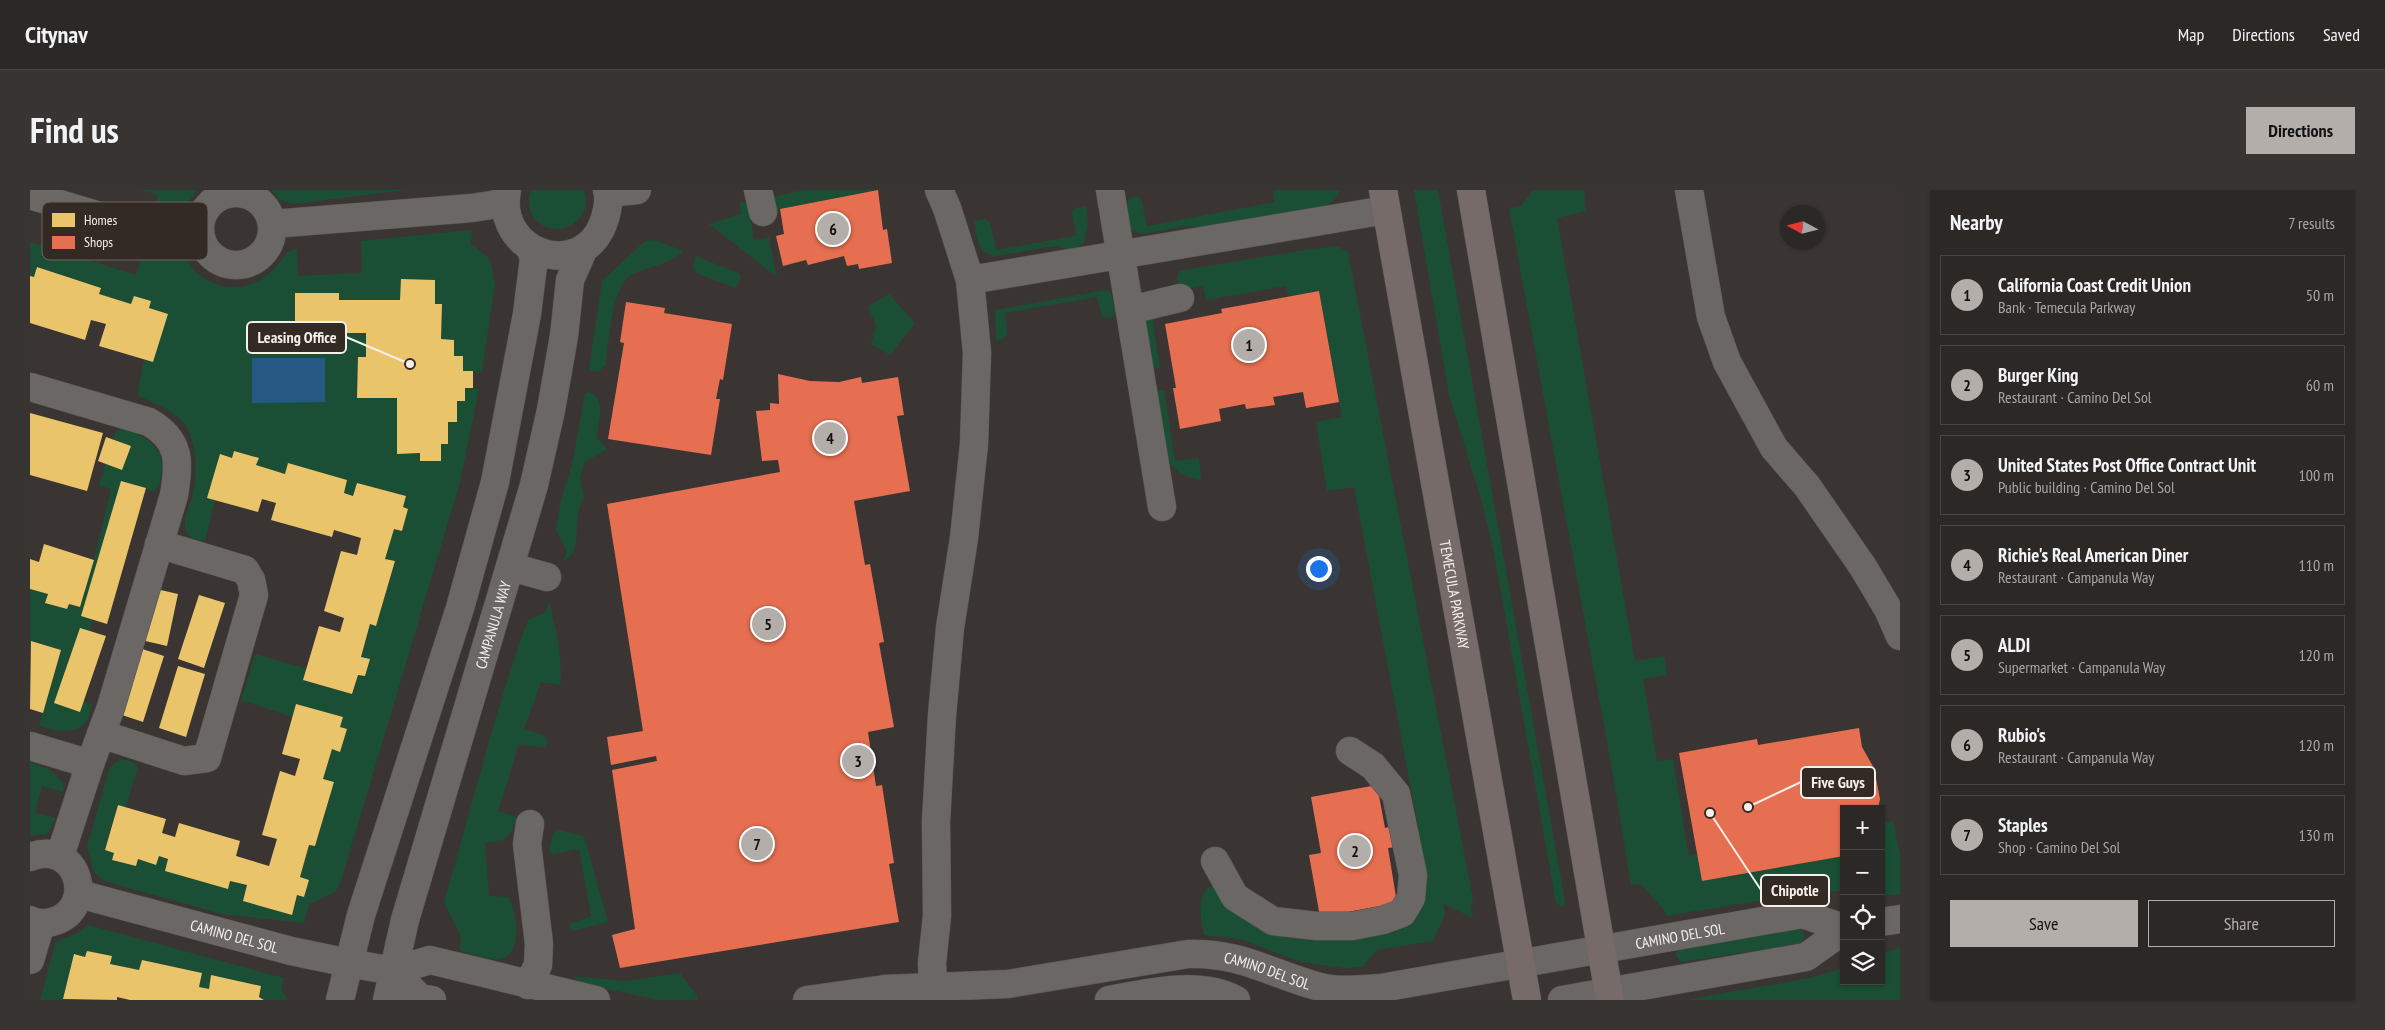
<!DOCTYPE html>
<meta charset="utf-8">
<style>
body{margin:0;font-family:"PT Sans Narrow",sans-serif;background:#383432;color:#f1f3f6}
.controls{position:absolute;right:15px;bottom:15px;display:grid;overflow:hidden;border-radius:0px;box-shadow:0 1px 4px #0004}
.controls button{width:45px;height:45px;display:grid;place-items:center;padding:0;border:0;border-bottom:1px solid #484443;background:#2c2826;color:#f1f3f6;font:25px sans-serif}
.compass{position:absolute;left:1750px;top:15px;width:45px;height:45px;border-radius:50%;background:#2c2826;box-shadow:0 1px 4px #0004;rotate:277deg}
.you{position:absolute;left:1288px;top:378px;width:18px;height:18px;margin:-12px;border:4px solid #fff;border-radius:50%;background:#1a73e8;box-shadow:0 0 0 8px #1a73e833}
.badge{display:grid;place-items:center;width:32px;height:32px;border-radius:50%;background:#b4aeaa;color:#111;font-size:16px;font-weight:700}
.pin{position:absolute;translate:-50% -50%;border:2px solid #fff;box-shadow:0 1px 5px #0006}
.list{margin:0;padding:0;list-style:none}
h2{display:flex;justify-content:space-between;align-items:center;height:65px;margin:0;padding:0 20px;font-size:21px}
h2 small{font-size:16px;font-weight:400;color:#a6a6a7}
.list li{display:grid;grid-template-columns:32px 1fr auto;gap:15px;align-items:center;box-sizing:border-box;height:80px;margin:0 10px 10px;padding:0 10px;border:1px solid #484443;border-radius:0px}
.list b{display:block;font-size:19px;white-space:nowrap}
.list p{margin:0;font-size:16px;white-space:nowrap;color:#a6a6a7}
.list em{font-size:16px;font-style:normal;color:#a6a6a7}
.actions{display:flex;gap:10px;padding:15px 20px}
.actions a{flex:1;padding:11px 0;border:1px solid #b4aeaa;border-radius:0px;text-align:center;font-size:18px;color:#b4aeaa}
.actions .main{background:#b4aeaa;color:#111}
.icon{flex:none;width:28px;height:28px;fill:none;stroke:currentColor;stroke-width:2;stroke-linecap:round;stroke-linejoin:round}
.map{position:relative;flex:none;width:1870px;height:810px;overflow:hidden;border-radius:0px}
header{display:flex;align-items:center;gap:30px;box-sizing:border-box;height:70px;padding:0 25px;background:#2c2826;border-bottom:1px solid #484443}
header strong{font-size:24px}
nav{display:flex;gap:28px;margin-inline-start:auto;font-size:18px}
.intro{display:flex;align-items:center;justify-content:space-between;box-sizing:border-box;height:120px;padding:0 30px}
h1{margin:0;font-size:35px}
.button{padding:12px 22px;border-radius:0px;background:#b4aeaa;color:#111;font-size:18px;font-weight:700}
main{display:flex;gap:30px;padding:0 30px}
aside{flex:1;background:#2c2826;border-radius:0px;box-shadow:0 1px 4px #0004}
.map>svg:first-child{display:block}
</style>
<header>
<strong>Citynav</strong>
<nav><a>Map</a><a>Directions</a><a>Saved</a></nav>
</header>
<div class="intro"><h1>Find us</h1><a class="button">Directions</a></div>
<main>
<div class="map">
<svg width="1870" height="810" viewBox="0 0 1870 810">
<rect width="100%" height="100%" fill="#3a3532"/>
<!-- green -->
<path fill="#1b4f35" d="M111 0H167L151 23 123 25 128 5Z
M242 0H375L264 14 249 10Z
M502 0H553C557 7 557 16 553 23 532 56 487 32 502 0Z
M776 0H846L720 25 724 50 739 47 747 87 679 34 711 24 710 13Z
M1243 0H1309L1310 2 1304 10 1292 18 1180 38 1157 36 1112 44 1104 41 1096 35 1095 25 1099 8 1109 6 1111 9 1117 36 1245 12Z
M1384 0H1408L1535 711 1533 717 1526 713 1464 363 1453 316 1419 205Z
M1503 0H1554L1556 21 1527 28 1605 471 1634 466 1637 485 1613 489 1627 571 1643 569 1659 666 1667 664 1672 691 1814 666V701L1782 702 1636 726 1635 721 1611 694 1601 695 1581 574 1479 18 1491 16Z
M1056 16 1058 30 1054 53 1042 61 1023 56 966 66C947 65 947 47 944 31L956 29 960 33 966 60 1046 46 1042 22 1045 18Z
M442 40 441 54 460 69 465 94 452 181H433L424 166V150L411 149 412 114H405V90H371V167H328L327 208H367V263H390V271H411V254H418V232H427V211H435V198L449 199 430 292 311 691 306 701 279 715 274 733 192 724 74 691 64 683 57 657 79 580C87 568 97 567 108 576L96 617 87 615 75 659 84 663 83 670 106 676 108 669 126 675 129 666 138 669 135 681 198 698 200 691 217 695 213 711 262 725 267 705 274 707 279 690 270 687 279 655 285 656 304 592 293 589 302 559 310 561 317 539 310 537 313 527 266 514 262 527 211 510 225 464 277 479 274 491 323 504 328 485 335 486 339 469 331 467 340 434 346 436 365 372 355 369 364 339 372 341 378 319 373 317 375 306 327 293 323 306 314 303 317 290 255 284 226 275 228 268 204 261 202 268 190 265 178 308 185 310 175 351C167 350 159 349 156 341 152 329 160 315 163 304 167 285 167 253 156 236 146 221 123 213 107 205L114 170 123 172 137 124 119 118 120 111 104 106 101 114 69 104 71 98 8 77 4 87 0 86V52L106 85 113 64C125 64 140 62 151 66 158 69 161 78 167 83 200 110 237 96 257 62L267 59 268 86 332 83 331 51Z
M624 50 654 61C636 76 621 75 601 85 582 95 578 154 576 175L568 182 561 181 559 178 572 91 615 51Z
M1309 57 1318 62 1443 709 1441 717 1443 728 1414 714 1415 724 1403 751 1346 760 1333 777 1314 778 1270 772 1210 749 1174 745C1171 730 1166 708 1179 697H1185L1228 734 1387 724 1394 710 1396 696 1386 626 1324 297 1297 301 1286 232 1312 227 1289 101 1259 106 1256 96 1176 110 1173 96 1149 100 1147 90 1149 81 1288 58Z
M665 66 709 83 711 87 706 98 666 83 663 78Z
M1076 100 1081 102 1085 122 1082 128 1072 127 1067 107 975 123 977 142 974 149 966 151 965 120Z
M859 104 885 133 860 165 841 154 846 136 838 116Z
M1122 126 1130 178 1122 179 1115 127Z
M1134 200 1145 271 1169 268 1171 290C1158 288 1146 283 1139 271 1134 262 1129 215 1126 201Z
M560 202C576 212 569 228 567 244L568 249 577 259 554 273 550 288 554 308C540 330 555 362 533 371L537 361 526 340 531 310 543 270 555 203Z
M94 239C126 248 143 270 125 302L103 294 40 506 62 514C61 520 59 528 55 533 45 545 21 541 9 535L31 460 2 451 0 457V399L18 404 16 413 37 419 39 414 50 417 64 370 81 299 69 295 86 240Z
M519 412C526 438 533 468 530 495L511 492 494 539 514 545 518 552 514 558 489 554 468 621 487 627C478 651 479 649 455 653L459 706 478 707C487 721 494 767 469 769 457 770 441 764 430 761L431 747 414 712C442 618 464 522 498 430L515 423Z
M0 573C15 576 28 582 34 597L33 602 12 596 5 623 26 628 17 644 0 646Z
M1863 631 1870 665V705H1851V634Z
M528 640 554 646 578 732 543 741 540 738V734L561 726 549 659 522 664 519 660 523 644Z
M58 735 254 788 251 799 258 810H234L229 807 231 796 181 786 179 799 169 797 172 783 112 770 109 780 80 774 82 766 57 761 55 767 44 765 33 810H10L26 752 48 743Z
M1767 739 1772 740 1775 745 1773 751 1768 754 1652 772 1646 766V762L1650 760Z
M1870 757V810H1655L1779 788 1814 778V791H1851V764Z
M650 783 667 806V810H628L554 794 542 786 595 791Z"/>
<!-- water -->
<path fill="#255983" d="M222 168H295V212L222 213Z"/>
<!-- homes -->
<path fill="#e9c46a" d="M7 77 71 98 69 104 101 114 104 106 121 111 119 118 138 124 123 172 69 156 76 134 61 130 55 150 0 133V86L4 87Z
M371 89 405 90V114H412L411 149 424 150V166H433V181H443V198H435V211H427V232H418V254H411V271H390V263L367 264V208H327L328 167H336V143H309V149H265V103H309V110H370Z
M0 223 73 243 57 301 0 285Z
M76 247 101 256 92 280 68 271Z
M204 261 229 268 226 275 255 284 258 273 317 290 314 303 323 306 327 293 376 306 373 317 378 319 372 341 364 339 355 369 365 371 346 436 340 434 331 467 340 469 335 486 328 485 322 504 273 490 289 436 310 442 314 428 294 421 311 361 327 365 331 348 304 340 302 347 241 330 246 313 232 309 228 322 177 308 190 264 202 268Z
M91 291 116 298 77 434 51 426Z
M14 354 64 370 50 417 39 414 37 419 15 413 18 404 0 399V369L9 372Z
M122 398 148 404 137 456 111 450Z
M169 405 195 413 174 478 148 469Z
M50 438 76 446 50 522 24 513Z
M1 451 31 460 13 523 0 519Z
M109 458 134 466 113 532 89 524Z
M148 476 175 484 156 547 129 538Z
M266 514 313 527 310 537 317 539 310 562 302 559 293 589 304 592 285 656 279 655 270 687 279 690 274 707 267 705 262 725 213 711 217 695 200 691 198 699 135 681 138 669 129 666 126 675 108 669 106 676 82 670 84 663 75 660 88 615 136 629 132 643 145 647 149 633 210 651 206 666 239 676 247 649 232 645 250 581 265 586 270 569 252 564Z
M57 761 82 766 80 774 109 780 112 770 172 783 169 797 179 799 181 785 231 796 229 807 234 810H100L87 807V810L33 809 44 764 55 767Z"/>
<!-- shops -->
<path fill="#e76f51" d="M848 0 853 40 857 39 862 73 829 79 828 74 817 76 814 66 778 75 776 70 753 76 746 46 754 44 750 19Z
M1289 101 1309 212 1276 218 1273 202 1243 207 1245 215 1216 219 1215 214 1189 219 1191 231 1150 239 1143 198H1146L1135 134 1192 123 1191 119Z
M596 112 635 118 634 123 702 134 693 190 690 189 686 209H690L681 265 578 249 594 153 590 152Z
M748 184 780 191 809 192 831 187 832 193 868 187 874 225 867 226 880 301 824 311 835 375 840 374 854 452 849 453 864 537 838 542 846 596 852 595 864 673 859 674 869 732 590 778 582 745 605 739 582 580 627 571 626 566 581 575 577 547 613 541 577 314 750 282 748 270 732 271 726 221 740 220V213L749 214Z
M1829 538 1832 557 1844 578 1850 609 1848 619H1814V666L1672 691 1649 563 1727 549 1728 555Z
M1347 595 1355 638 1362 636 1366 657 1358 658 1367 713 1290 727 1279 665 1291 663 1281 607Z"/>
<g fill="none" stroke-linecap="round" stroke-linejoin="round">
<defs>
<g id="minor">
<path d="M477 0C464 63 550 92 573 34 577 23 580 11 577 0"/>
<path d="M728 0 733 22"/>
<path d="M1080 0 1132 317"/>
<path d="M1659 0 1681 127 1697 172 1744 258 1777 296 1833 377 1858 419 1870 446"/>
<circle cx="206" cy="39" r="36"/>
<path d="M578 3 607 0"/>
<path d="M0 5 122 42 139 44 170 41"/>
<path d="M242 34 442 18 474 13"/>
<path d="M940 90 1356 20"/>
<path d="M1100 120 1150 108"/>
<path d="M0 197 119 232C150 250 150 271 144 305L81 517 60 574 30 666"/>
<path d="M481 377 517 387"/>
<path d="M71 544 154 571 177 568 224 405 221 390 215 380 129 354"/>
<path d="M0 556 60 574"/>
<path d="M0 667C48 648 69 719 22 732 15 734 7 734 0 730"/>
<path d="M1185 671 1205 707 1243 731 1287 736H1322L1353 730 1372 723 1381 708 1383 685 1366 604 1343 576 1320 561"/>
<path id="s1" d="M49 704 261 761 319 773 363 781 400 770 566 810"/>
<path d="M1851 732 1870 729"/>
<path d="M0 770 11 733"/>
<path d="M363 781 390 808 402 810"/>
<path d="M498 795 508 775 509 754 497 654 500 634"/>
<path d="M310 810 331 725 430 418 465 292 497 124 504 68 500 58"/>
<path id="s2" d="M357 810 375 730 504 295 521 220 534 146 540 90 554 58"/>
<path id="s3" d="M777 810 855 799 978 794 1158 764C1211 762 1241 784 1290 797 1309 802 1332 799 1351 798L1772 724 1814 738"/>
<path d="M904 810 902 773 907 726 906 632 912 525 920 438 934 348 944 254 947 163 940 90 917 18 909 0"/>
<path d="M1079 810C1118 803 1169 790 1206 810"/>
<path d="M1532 810 1776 767 1814 740"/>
</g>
<g id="major">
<path id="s4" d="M1353 0 1497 810"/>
<path d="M1441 0 1580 810"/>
</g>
</defs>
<!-- minor casing -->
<use href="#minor" stroke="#575451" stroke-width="29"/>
<!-- major casing -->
<use href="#major" stroke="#575451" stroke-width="29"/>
<!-- minor -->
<use href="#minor" stroke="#6b6765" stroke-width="28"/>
<!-- major -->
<use href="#major" stroke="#766b68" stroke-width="28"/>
</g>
<g text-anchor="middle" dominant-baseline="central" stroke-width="5" stroke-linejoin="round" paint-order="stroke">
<!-- street labels -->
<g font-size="15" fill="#f5efeb" stroke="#332a24">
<text stroke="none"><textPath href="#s4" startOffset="411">TEMECULA PARKWAY</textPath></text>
<text stroke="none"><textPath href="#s2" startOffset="390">CAMPANULA WAY</textPath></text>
<text stroke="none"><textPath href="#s3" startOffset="886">CAMINO DEL SOL</textPath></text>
<text stroke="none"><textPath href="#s1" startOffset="161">CAMINO DEL SOL</textPath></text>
<text stroke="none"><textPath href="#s3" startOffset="466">CAMINO DEL SOL</textPath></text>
</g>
</g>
<!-- legend -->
<rect x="12" y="12" width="166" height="58" rx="8" fill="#332a24" stroke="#6d6560" stroke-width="1"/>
<rect x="22" y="23" width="23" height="14" fill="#e9c46a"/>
<rect x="22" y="46" width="23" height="13" fill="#e76f51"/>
<g font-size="14" fill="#f5efeb">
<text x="54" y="35">Homes</text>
<text x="54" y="57">Shops</text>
</g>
<!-- callouts -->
<path fill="none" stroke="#f5efeb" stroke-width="2" d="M380 174L316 147M1718 617L1771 592M1680 623L1731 700"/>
<g fill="#f5efeb" stroke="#332a24" stroke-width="2">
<circle cx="380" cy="174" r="5"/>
<circle cx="1718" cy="617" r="5"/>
<circle cx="1680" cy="623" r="5"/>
</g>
<g fill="#332a24" stroke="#f5efeb" stroke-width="2">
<rect x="217" y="132" width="99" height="31" rx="5"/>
<rect x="1771" y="577" width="74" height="31" rx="5"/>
<rect x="1731" y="685" width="68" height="31" rx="5"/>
</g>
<g font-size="16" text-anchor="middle" font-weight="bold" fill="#f5efeb">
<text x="267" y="153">Leasing Office</text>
<text x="1808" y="598">Five Guys</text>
<text x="1765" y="706">Chipotle</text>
</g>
</svg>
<div class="controls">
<button>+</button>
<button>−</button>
<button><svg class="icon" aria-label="locate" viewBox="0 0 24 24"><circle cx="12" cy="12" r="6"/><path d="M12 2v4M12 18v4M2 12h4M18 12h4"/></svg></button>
<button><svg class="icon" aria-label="layers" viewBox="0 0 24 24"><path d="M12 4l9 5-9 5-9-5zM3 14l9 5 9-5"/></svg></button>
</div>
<svg class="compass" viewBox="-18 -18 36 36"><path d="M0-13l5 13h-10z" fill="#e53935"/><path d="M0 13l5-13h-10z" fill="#a6a6a7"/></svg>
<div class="you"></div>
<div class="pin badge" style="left:1219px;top:155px">1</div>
<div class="pin badge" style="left:1325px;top:661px">2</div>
<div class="pin badge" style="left:828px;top:571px">3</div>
<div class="pin badge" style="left:800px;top:248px">4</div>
<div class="pin badge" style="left:738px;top:434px">5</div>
<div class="pin badge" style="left:803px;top:39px">6</div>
<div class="pin badge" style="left:727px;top:654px">7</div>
</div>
<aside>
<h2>Nearby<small>7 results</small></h2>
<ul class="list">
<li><span class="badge">1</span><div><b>California Coast Credit Union</b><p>Bank · Temecula Parkway</p></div><em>50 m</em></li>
<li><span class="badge">2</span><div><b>Burger King</b><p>Restaurant · Camino Del Sol</p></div><em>60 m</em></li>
<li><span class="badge">3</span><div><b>United States Post Office Contract Unit</b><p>Public building · Camino Del Sol</p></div><em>100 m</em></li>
<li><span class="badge">4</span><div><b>Richie's Real American Diner</b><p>Restaurant · Campanula Way</p></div><em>110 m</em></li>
<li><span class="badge">5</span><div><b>ALDI</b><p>Supermarket · Campanula Way</p></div><em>120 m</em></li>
<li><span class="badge">6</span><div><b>Rubio's</b><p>Restaurant · Campanula Way</p></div><em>120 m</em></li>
<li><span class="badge">7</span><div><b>Staples</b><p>Shop · Camino Del Sol</p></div><em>130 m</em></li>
</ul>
<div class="actions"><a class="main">Save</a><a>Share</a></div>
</aside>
</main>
